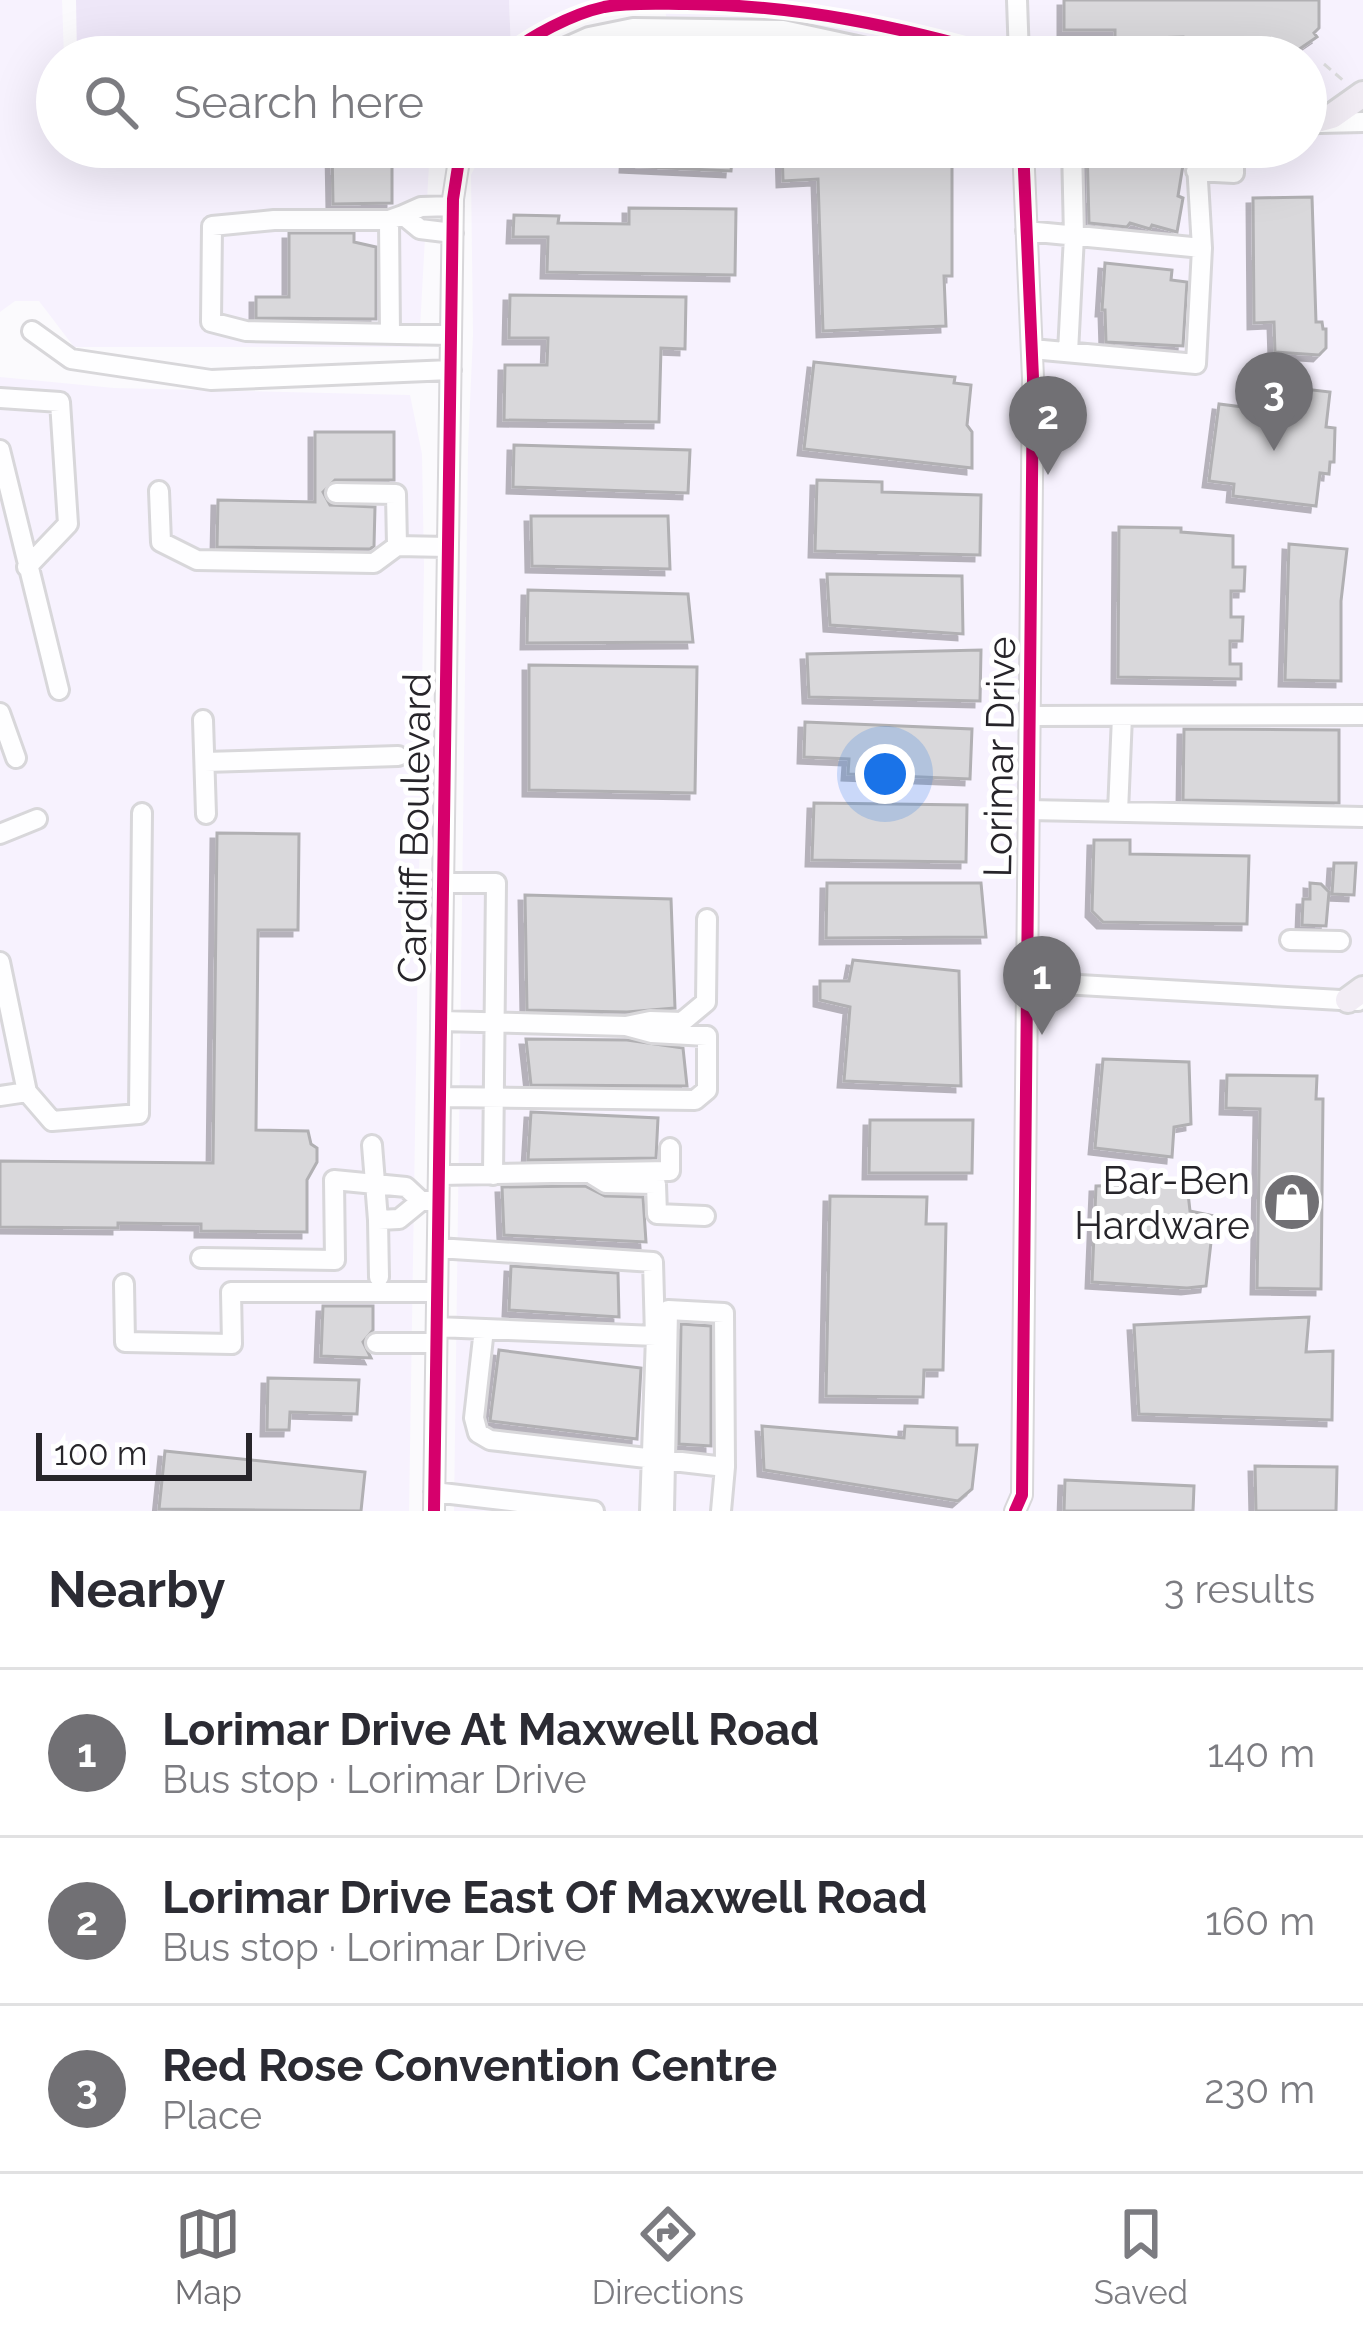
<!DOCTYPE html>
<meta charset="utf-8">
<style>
body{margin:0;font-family:Raleway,sans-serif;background:#f7f7f7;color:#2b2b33}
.scale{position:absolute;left:36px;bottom:30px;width:216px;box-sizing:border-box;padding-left:12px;border:6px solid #27252a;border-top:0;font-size:33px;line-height:42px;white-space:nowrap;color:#27252a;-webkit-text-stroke:9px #fff;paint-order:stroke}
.you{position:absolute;left:885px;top:774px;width:42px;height:42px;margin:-30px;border:9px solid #fff;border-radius:50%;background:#1a73e8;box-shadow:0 0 0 18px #1a73e833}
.badge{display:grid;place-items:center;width:78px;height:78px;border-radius:50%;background:#717074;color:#fff;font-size:39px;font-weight:700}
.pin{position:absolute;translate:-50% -99px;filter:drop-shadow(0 3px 6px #0008)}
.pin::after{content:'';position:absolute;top:63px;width:42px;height:36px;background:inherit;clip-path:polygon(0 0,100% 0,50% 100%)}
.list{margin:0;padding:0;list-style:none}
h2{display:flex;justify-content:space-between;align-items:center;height:156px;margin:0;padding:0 48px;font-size:51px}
h2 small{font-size:39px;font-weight:400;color:#7c7c81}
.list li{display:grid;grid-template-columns:78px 1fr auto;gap:36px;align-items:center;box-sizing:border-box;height:168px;padding:0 48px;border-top:3px solid #e1e1e2}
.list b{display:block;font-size:45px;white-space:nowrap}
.list p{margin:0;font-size:39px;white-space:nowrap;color:#7c7c81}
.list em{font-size:39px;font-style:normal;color:#7c7c81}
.icon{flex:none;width:66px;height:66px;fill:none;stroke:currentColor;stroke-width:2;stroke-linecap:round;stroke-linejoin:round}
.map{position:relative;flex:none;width:1363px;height:1511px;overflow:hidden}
.search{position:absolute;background:#fff;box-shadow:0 12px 48px #0002;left:36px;right:36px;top:36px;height:132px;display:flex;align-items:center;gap:30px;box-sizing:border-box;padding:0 42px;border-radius:66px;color:#7c7c81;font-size:45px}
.sheet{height:660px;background:#fff}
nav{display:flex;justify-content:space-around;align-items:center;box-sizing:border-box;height:168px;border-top:3px solid #e1e1e2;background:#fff;font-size:33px;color:#7c7c81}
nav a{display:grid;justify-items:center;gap:6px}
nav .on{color:#717074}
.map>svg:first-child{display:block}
</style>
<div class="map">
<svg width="1363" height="1511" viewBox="0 0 1363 1511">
<defs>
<filter id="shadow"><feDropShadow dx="-6" dy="6" stdDeviation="0" flood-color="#0004"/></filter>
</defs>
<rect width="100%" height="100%" fill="#fbfafd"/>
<!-- built -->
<path fill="#f7f2fe" d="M0 0H62L64 57H57V147H437L429 164 419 347H74L39 301H15L0 312Z
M509 0H1363V1511H454L468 448 473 335 471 175 485 147H1306V57H597L634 45H671L664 4 597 5 511 49Z
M0 377 114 388 410 395 422 454 424 566 409 1511H0Z"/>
<!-- green -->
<path fill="#eee7f8" d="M76 0H509L511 49 503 57H77Z"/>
<!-- building -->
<path fill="#d9d8db" stroke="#b1b0b3" stroke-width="3" filter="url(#shadow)" d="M1064 0H1319V28L1314 33 1317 37 1295 52 1242 53V47L1184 48 1183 37 1115 39V30H1064Z
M332 147H392V203L333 204Z
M627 147H733L731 171 626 166Z
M782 147H952V276H944L946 326 823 331 818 179 783 181Z
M1087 147H1113L1112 150 1132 153V158L1183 165 1178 196 1183 198 1177 232 1152 225 1150 229 1130 223 1127 227 1089 223Z
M1312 197 1316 322H1322L1323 329H1326V348L1319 355 1275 352 1274 322 1254 323 1253 198Z
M629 208 736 209 735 275 547 272 548 237H513L514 215 559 216 558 223 629 224Z
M289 233H354V242L376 247V319L256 318V297H289Z
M1105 263 1172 270 1171 280 1187 282 1183 346 1106 342 1105 310H1102Z
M510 295 686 297 685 349 661 348 659 422 504 420 505 365H547L548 338H509Z
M814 362 955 377 954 383 971 385 967 425 972 432V468L804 449Z
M1254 383 1330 392 1326 427 1335 428 1334 462H1330L1329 474 1320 473 1316 506 1233 496 1234 484 1209 481 1219 404 1251 408Z
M315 432H394V480H335L323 492 330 505 375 507 374 546 370 549 217 547 218 500 315 502Z
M514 445 690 450 688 493 513 487Z
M817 480 882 482V492L981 495 980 555 815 551Z
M531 516H668L670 569 532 566Z
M1119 527 1181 528V532L1233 536V567H1245L1244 591H1231V617H1243L1242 641H1230V664H1241V679L1118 677Z
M1289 544 1347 549 1341 601V681L1285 680Z
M827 574 962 576 963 634 830 625Z
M528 590 688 594 693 642 527 643Z
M981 650 980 701 809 697 807 654Z
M529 665 697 667 695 793 529 790Z
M805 722 972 729 970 779 848 774 849 759 804 757Z
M1184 729 1339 730V803L1183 800Z
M814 803 967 805 966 862 812 860Z
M217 833 299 834 298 930H258L256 1130 308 1131 311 1144 317 1148V1162L307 1180V1232L201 1231V1224L118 1223V1228L0 1227V1161L213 1163Z
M1094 840H1130V854L1249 856 1247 924 1103 922 1092 911Z
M1334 863H1356L1354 895 1332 894Z
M827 883H981L986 937 826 938Z
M1310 883 1321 884 1329 892 1326 926 1302 925 1303 899H1310Z
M525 895 671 899 675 1008 627 1012 527 1010Z
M853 960 959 971 961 1086 844 1081 850 1007 820 1000V981H849Z
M526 1039 627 1040 683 1048 687 1086 531 1085Z
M1103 1059 1189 1062 1191 1124 1174 1127 1172 1157 1095 1148Z
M1227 1075 1317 1076 1316 1099H1323L1321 1289 1257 1288 1260 1109 1226 1108Z
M531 1112 658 1118 656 1158 528 1160Z
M870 1120H973L972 1173H869Z
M1187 1184 1190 1211 1214 1216 1206 1286 1187 1288 1092 1282 1096 1186Z
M585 1186 605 1196 643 1197 646 1242 504 1235 502 1187Z
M830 1196 927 1197 926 1224H946L943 1370H924L923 1397 826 1396Z
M511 1266 618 1273 619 1317 509 1310Z
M323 1306H373V1330L363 1342 371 1358 321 1356Z
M1309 1317 1306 1352 1333 1351 1332 1420 1139 1414 1134 1325Z
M681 1324 711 1326V1446L679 1444Z
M499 1350 641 1368 637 1439 490 1421Z
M268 1378 359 1380 357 1414 290 1412 289 1430H267Z
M762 1426 904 1438 905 1426 957 1428V1445H977L972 1489 958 1501 764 1470Z
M165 1451 365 1472 361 1511 159 1509Z
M1255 1466 1337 1467 1336 1511H1256Z
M1065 1480 1194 1486 1193 1511H1064Z"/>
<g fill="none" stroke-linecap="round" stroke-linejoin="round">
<defs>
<path id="minor" d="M1017 0 1019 57
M544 57 589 37 633 28 783 30 908 57
M1320 123 1363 122
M1196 147 1202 248
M1196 171 1234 173V147
M403 215 389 220H274L212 226 211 322 246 331 451 335
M389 220 390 334
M1026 231 1202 248 1196 364 1032 349
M453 233 420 229 403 215 421 207 453 206
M32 331 71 359 211 380 451 370
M1068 352 1074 236 1072 147
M0 398 60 402 68 524 27 567
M0 450 59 690
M159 491 161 542 197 560 374 563 397 546 448 547
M336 493 396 494 397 546
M0 713 16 758
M1030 716 1363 715
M203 720 206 814
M205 762 398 756
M1029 810 1363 817
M1118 812 1122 716
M0 834 37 819
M443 883H496L493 1175
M1290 940 1340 941
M0 962 27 1092 52 1121 139 1114 142 813
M1027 982 1358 1001
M441 1021 626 1026 650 1021 682 1022 706 1002 707 919
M0 1096 27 1092
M440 1097 695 1100 707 1090V1036L652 1033 626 1026
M372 1145 378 1220
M439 1175 670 1171V1148
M593 1175 606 1183 656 1184 657 1214 705 1216
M438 1248 653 1262 655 1336
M201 1258 335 1260 334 1180 406 1187 421 1201H438
M379 1277 378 1220 399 1219 421 1201
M124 1284 125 1342 232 1344 231 1292H437
M437 1327 656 1336 650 1511
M484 1329 474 1418 478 1433 490 1440 725 1467 721 1511
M376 1343H436
M434 1492 594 1511
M434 1511 453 199 461 147
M664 1511 668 1310 724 1313 725 1467
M1015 1511 1022 1495 1033 378 1023 147"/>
<path id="major" d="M1306 123 1332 116 1363 94
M1348 1000 1363 989"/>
</defs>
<!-- minor casing -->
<use href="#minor" stroke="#d8d7da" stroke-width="24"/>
<!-- major casing -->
<use href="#major" stroke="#d6d6d8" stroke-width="30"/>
<!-- path -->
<path stroke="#ddddde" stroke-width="3" stroke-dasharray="9 6" stroke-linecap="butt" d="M447 52 481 53 487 57
M1324 64 1345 82"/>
<!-- minor -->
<use href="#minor" stroke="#fefeff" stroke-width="18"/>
<!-- major -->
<use href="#major" stroke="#f2edf5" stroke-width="24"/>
<defs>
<path id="cycleway" d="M505 57C530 36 572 14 604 7 630 2 660 4 687 4 796 5 899 26 1004 57
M434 1511 453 199 461 147
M1015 1511 1022 1495 1033 378 1023 147"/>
</defs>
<!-- cycleway casing -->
<use href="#cycleway" stroke="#fff" stroke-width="20"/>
<!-- cycleway -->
<use href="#cycleway" stroke="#d6006c" stroke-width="12"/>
</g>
<!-- icons -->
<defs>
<symbol id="shop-disc" viewBox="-11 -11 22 22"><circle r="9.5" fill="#717074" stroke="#fff"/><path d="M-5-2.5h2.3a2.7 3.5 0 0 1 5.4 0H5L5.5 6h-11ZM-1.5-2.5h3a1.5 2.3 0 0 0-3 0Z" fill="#fff"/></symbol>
</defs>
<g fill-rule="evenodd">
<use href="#shop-disc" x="1259" y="1169" width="66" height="66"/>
</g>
<g text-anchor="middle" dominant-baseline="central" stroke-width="10" stroke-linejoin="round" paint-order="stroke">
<!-- street labels -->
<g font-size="39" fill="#27252a" stroke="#fff">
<text transform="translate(999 757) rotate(-89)">Lorimar Drive</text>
<text transform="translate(414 828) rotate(-89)">Cardiff Boulevard</text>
</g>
<!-- poi labels -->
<g font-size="39" fill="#27252a" stroke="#fff" text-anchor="end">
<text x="1250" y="1180">Bar-Ben<tspan x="1250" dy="45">Hardware</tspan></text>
</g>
</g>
</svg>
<div class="scale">100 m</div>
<div class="you"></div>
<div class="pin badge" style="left:1042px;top:1035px">1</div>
<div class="pin badge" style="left:1048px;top:475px">2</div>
<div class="pin badge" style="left:1274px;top:451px">3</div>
<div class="search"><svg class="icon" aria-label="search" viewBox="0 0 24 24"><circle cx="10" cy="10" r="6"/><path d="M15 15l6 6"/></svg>Search here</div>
</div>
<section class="sheet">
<h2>Nearby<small>3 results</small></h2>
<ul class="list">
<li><span class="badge">1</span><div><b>Lorimar Drive At Maxwell Road</b><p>Bus stop · Lorimar Drive</p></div><em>140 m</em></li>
<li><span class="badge">2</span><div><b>Lorimar Drive East Of Maxwell Road</b><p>Bus stop · Lorimar Drive</p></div><em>160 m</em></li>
<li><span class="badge">3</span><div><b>Red Rose Convention Centre</b><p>Place</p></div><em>230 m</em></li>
</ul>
</section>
<nav>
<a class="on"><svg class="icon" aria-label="map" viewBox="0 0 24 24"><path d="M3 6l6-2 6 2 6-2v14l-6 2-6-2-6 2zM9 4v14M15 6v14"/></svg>Map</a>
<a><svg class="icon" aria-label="directions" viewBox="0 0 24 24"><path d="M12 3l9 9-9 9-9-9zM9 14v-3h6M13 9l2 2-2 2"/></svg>Directions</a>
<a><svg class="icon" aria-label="saved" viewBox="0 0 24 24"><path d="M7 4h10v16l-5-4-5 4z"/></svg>Saved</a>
</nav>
